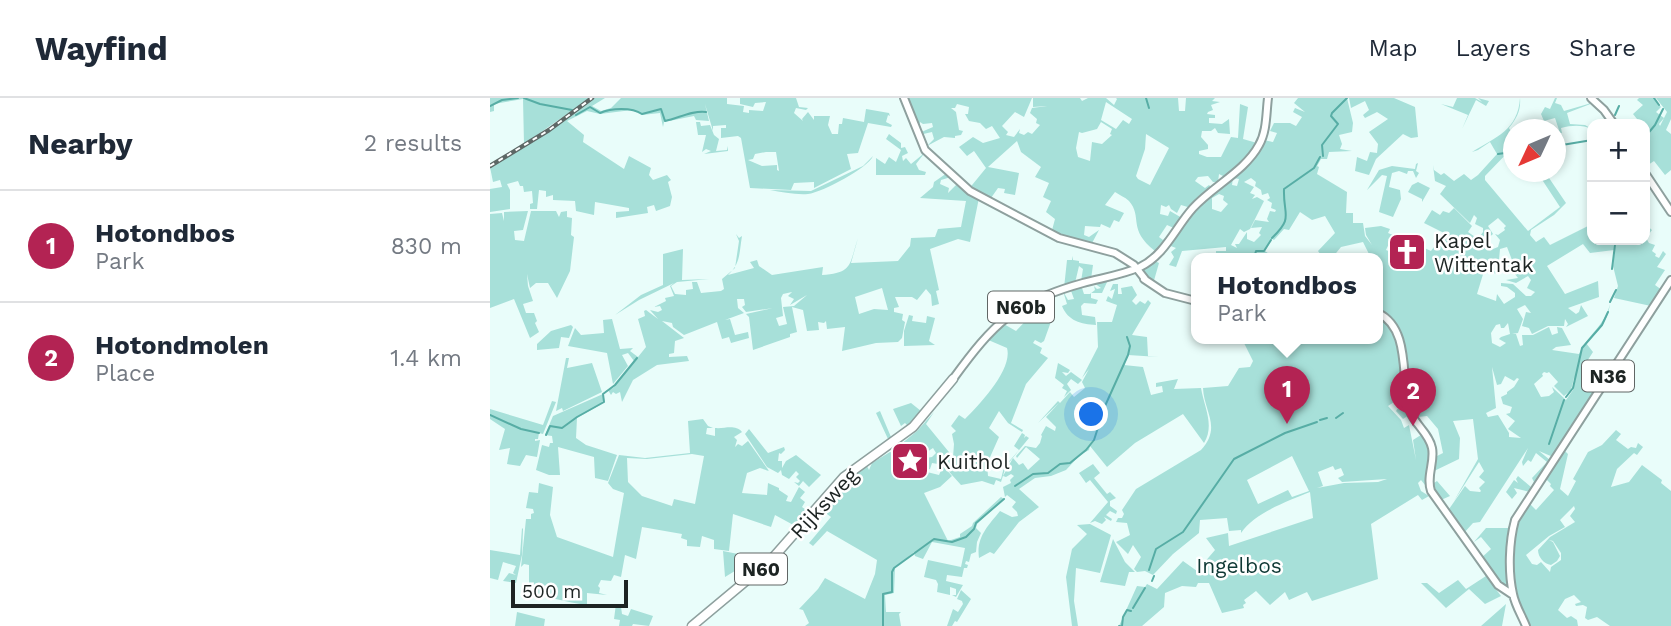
<!DOCTYPE html>
<meta charset="utf-8">
<style>
body{margin:0;font-family:"Work Sans",sans-serif;background:#f2f2f3;color:#1f2937}
.controls{position:absolute;right:21px;top:21px;display:grid;overflow:hidden;border-radius:14px;box-shadow:0 4px 10px #0003}
.controls button{width:63px;height:63px;display:grid;place-items:center;padding:0;border:0;border-bottom:2px solid #e0e1e3;background:#fff;color:#1f2937;font:35px sans-serif}
.compass{position:absolute;left:1013px;top:21px;width:63px;height:63px;border-radius:50%;background:#fff;box-shadow:0 4px 10px #0003;rotate:226deg}
.scale{position:absolute;left:21px;bottom:18px;width:117px;box-sizing:border-box;padding-left:7px;border:4px solid #1d2423;border-top:0;font-size:19px;line-height:24px;white-space:nowrap;color:#1d2423;-webkit-text-stroke:5px #fff;paint-order:stroke}
.you{position:absolute;left:602px;top:317px;width:24px;height:24px;margin:-18px;border:5px solid #fff;border-radius:50%;background:#1a73e8;box-shadow:0 0 0 10px #1a73e833}
.badge{display:grid;place-items:center;width:46px;height:46px;border-radius:50%;background:#b32353;color:#fff;font-size:23px;font-weight:700}
.pin{position:absolute;translate:-50% -58px;filter:drop-shadow(0 2px 4px #0008)}
.pin::after{content:'';position:absolute;top:37px;width:24px;height:21px;background:inherit;clip-path:polygon(0 0,100% 0,50% 100%)}
.popup{position:absolute;left:701px;top:155px;width:192px;height:91px;box-sizing:border-box;display:grid;place-content:center;border-radius:14px;background:#fff;filter:drop-shadow(0 2px 5px #0005);font-size:23px;white-space:nowrap;color:#747a83}
.popup b{font-size:26px;color:#1f2937}
.popup::after{content:'';position:absolute;left:50%;top:100%;margin-left:-14px;border:14px solid transparent;border-top-color:#fff}
.list{margin:0;padding:0;list-style:none}
h2{display:flex;justify-content:space-between;align-items:center;height:91px;margin:0;padding:0 28px;font-size:30px}
h2 small{font-size:23px;font-weight:400;color:#747a83}
.list li{display:grid;grid-template-columns:46px 1fr auto;gap:21px;align-items:center;box-sizing:border-box;height:112px;padding:0 28px;border-top:2px solid #e0e1e3}
.list b{display:block;font-size:26px;white-space:nowrap}
.list p{margin:0;font-size:23px;white-space:nowrap;color:#747a83}
.list em{font-size:23px;font-style:normal;color:#747a83}
.map{position:relative;flex:none;width:1181px;height:528px;overflow:hidden}
header{display:flex;align-items:center;gap:42px;box-sizing:border-box;height:98px;padding:0 35px;background:#fff;border-bottom:2px solid #e0e1e3}
header strong{font-size:33px}
nav{display:flex;gap:38px;margin-inline-start:auto;font-size:24px}
main{display:flex}
aside{flex:1;background:#fff}
.map>svg:first-child{display:block}
</style>
<header>
<strong>Wayfind</strong>
<nav><a>Map</a><a>Layers</a><a>Share</a></nav>
</header>
<main>
<aside>
<h2>Nearby<small>2 results</small></h2>
<ul class="list">
<li><span class="badge">1</span><div><b>Hotondbos</b><p>Park</p></div><em>830 m</em></li>
<li><span class="badge">2</span><div><b>Hotondmolen</b><p>Place</p></div><em>1.4 km</em></li>
</ul>
</aside>
<div class="map">
<svg width="1181" height="528" viewBox="0 0 1181 528">
<rect width="100%" height="100%" fill="#e9fdfa"/>
<!-- green -->
<path fill="#a7e0d9" fill-rule="evenodd" d="M0 0H100L34 46 33 1 4 6V13L0 14Z
M103 0H115L102 8 111 13 121 10 131 0H237V6L254 8 253 14 259 15V12L273 13 276 4 265 5 263 9 250 6V0H306L309 9 318 10 316 12 306 10 304 15 313 23 312 21 318 14 324 22V18H340L338 27 342 36H348L349 26H352L353 20 374 24 376 11 399 15 400 18 398 17 396 24 402 27 401 29 378 25 368 55 357 56 361 71 324 90V84L304 85 301 92 260 90 251 40 248 38 231 40V30H236V27L223 28V33L215 6 219 23 206 22 204 18 174 24 173 29 170 15 152 17 142 12 110 16 97 13 77 23 94 37 93 44 134 71 139 58 161 70 159 77 163 82 177 77 181 82 178 84 182 99 180 108 166 113 164 107 157 109 158 115 126 120V114L139 113V110L105 104 104 117 86 113 85 103 63 102V97L56 99V93L49 92 47 111H40V106L43 105 42 93 34 94 33 88H30L28 83 17 86 20 92V111L0 114V91L12 89 10 82 3 84 0 69 54 36ZM276 54H286L289 73 287 72V67L272 68 258 62 263 61 265 56Z
M418 0H542L534 19 525 14 512 28 518 34 516 37 524 39 530 31 529 35 534 37 538 34 542 36 550 27 546 25 547 21 540 15 542 10 557 8 543 9V0H590L592 3 598 0H616L624 7 627 1 626 0H688L689 13H695L696 0H725L722 3 730 4 721 7 723 12 718 14 717 16 725 17V20H719V25L732 26 739 21 740 36 728 35 725 30 721 33H712L711 39 718 47V51L709 53V56L717 59H731L741 39 748 40 750 6 758 9 753 41 767 45 756 60 735 79 729 76 728 84H723L718 78 708 79 705 83 715 90 719 87 722 90 701 110 691 107 687 115 681 111 679 107 676 109 671 107 670 116 678 118 680 113 692 120 686 131 677 127 669 139 673 142 675 140 678 142 665 153C637 131 653 119 639 103 635 99 629 97 625 94L615 107 634 115 629 124 624 122 620 130 611 126 610 129 595 128 594 137 599 139 609 132 601 147 561 136 565 121 556 114 561 103 553 99 559 85 545 79 551 69 531 54 527 43 498 69 529 75 525 97 514 95 515 91 508 90 501 100 505 103 478 92 496 70 484 53 477 58 469 49 483 39 493 45 510 40 502 28 496 31 490 25 479 23 475 16H478L479 9 467 6 465 10H461L466 14 469 32 473 33 471 37 465 38V40L454 39 437 48 444 41 442 34 429 37V35L443 29 442 25 433 26 430 24 429 30 427 31 416 4ZM616 4 642 21 639 26 633 22 626 31 611 22ZM611 24 622 31 620 36 622 37 612 46 602 44 600 63 588 59 586 50 589 34 592 35 607 31ZM656 36 679 50 660 87 648 81 646 78 655 51Z
M808 0H857L863 25 862 34 849 37 852 46 850 51 862 53 839 54 837 61H831L827 68 829 69 827 76 857 94 856 115H863V125H873L875 138 882 147 876 137 875 130 891 128 900 131 898 135 903 137 896 152 901 154 910 147 915 149 919 143 941 153 954 135 934 125 942 112 950 117 953 113 959 115 964 110 982 128 978 134 988 141 993 134V130L985 126 987 120 984 117 980 125 950 96 956 88 945 83 943 67 944 72 951 77 954 75 964 83 974 76 981 82 988 77 1007 56 1000 44 988 52 982 54C1006 39 1028 32 1030 0 1031 12 1027 20 1019 30L1023 37V49L995 78V82L1038 133 1070 109 1047 74H1062L1057 77 1076 105 1064 117 1041 132 1040 137 1046 144 1054 139 1060 147 1098 128 1102 123V142H1118L1124 147V152L1100 155 1093 146 1057 168 1075 196 1108 183 1109 199 1078 210 1086 216 1089 214 1091 207 1098 218 1076 229 1078 226 1075 221 1074 228H1058L1042 236 1039 230 1032 228 1036 214 1041 215 1035 207 1027 211 1033 221 1028 235 1022 236H1026L1030 248 1033 247 1032 237H1043L1059 229 1062 237 1068 235 1067 229 1072 230 1081 247 1066 249 1062 252 1089 256C1098 236 1114 229 1120 206 1117 226 1109 232 1096 245L1103 254 1094 268 1098 271 1094 276 1101 281 1105 274 1115 279 1063 359 1049 353 1060 362 1040 394 1024 390 1027 395 1022 401 1016 394 1024 382 1028 385 1026 381 1028 378 1041 389 1044 384 1042 380 1057 364 1046 355 1041 364 1038 362 1033 368 1032 364 1038 350 990 424 983 425 973 436 957 414 975 388 980 393 990 394 991 393 989 390 995 384 989 379 994 373 989 364 964 403 988 361 983 321 963 323 970 340 969 361 942 374 941 387 947 383 960 398 951 402V406C939 389 940 378 945 359L953 355 948 331 937 318 928 319 922 315 908 234 902 222 888 214V160H876L880 158 873 144 851 149 842 160H833L828 153 845 135 835 118 822 122 810 114 799 132 794 131 784 142 782 141 775 153 785 160H729L730 156 726 155V153H736V149L692 153 686 169 679 167 684 159 681 154 686 150 678 147 702 114 740 79 743 80 742 87 747 88 749 81 744 80V76L766 54 773 42 783 44 787 35 780 33 784 25H800L806 28 812 19 803 14 805 10 815 14 804 5ZM761 80 766 84 765 88 771 92 772 97 778 95 780 100 777 102 782 105 781 110 786 112 785 114 780 113 777 121 779 124 765 122 761 130 772 129 769 135 771 137 764 144 757 141V134L749 146H745L747 150 741 147 750 131 754 134 760 131 774 103 767 99 762 101 765 97 760 95 764 89 754 84ZM729 96 734 98 733 102 738 106 731 114 722 111V100ZM1008 120 1016 128 1014 130 1015 132 1008 137 1005 136 1010 142 1008 149 1003 151 996 142 1003 136 998 128ZM1017 149 1022 162 1021 171 1028 180 1016 182 1026 185 1038 178 1041 182 1037 190 1045 194 1041 198H1036L1023 186 1011 185V188L1017 189 1025 195V199L1014 206 1007 196 1006 203 987 196 994 173 1008 176 999 168 1009 162 1010 151ZM1018 225 1020 236 1011 239 1009 241 1016 245 1010 249 1002 245 1001 235 1006 227 1010 226 1011 230H1014ZM1002 269 1007 287 1011 286 1015 278 1024 283 1027 280 1029 281 1024 289 1017 294V296L1011 299 1013 306 1022 309 1020 315 1016 316 1025 323 1018 331 1031 340 1019 339V335L1008 317 998 319 996 315 1006 310ZM1054 274 1057 275 1059 274 1068 284 1064 288 1074 298 1081 292 1084 280 1086 279 1083 292 1076 302 1062 289 1064 294 1059 298 1051 299 1044 286 1053 278 1052 276Z
M859 0H904L925 9 928 39 921 40 913 36 886 61 879 77 865 73 867 59 877 63 880 54 887 55 888 46 879 34 898 21 887 14 875 20 873 17 879 12 875 3 861 10Z
M967 0H985L992 4 988 0 999 3 996 8 986 2 972 31 957 23 972 31 978 17 951 6 963 9Z
M1065 0H1067L1065 5 1071 7 1074 13 1098 6 1101 4 1096 0H1100L1113 13 1121 26H1119L1116 20 1103 5 1077 15 1080 26 1095 27 1102 31C1092 27 1083 27 1071 30L1072 35H1070L1065 20 1054 23 1051 16 1055 9 1060 11Z
M1149 0H1164L1171 9 1166 14 1174 20 1169 26 1170 28 1177 14 1166 0H1181V21L1176 32 1181 36V72L1175 77 1164 63 1158 67C1153 60 1153 41 1158 34L1155 26H1151L1143 16 1153 7 1147 2Z
M206 24H210L211 28 220 27 224 37 229 41 226 53 237 52 238 48V53L214 56 221 53 216 51 212 54 216 37H208Z
M399 36 411 45V50L415 49 418 55 412 58 413 63 416 60 421 66 432 57 431 52 433 57 426 66 429 72 436 74 435 77H386V60L395 66 399 59 406 64 411 52 396 41Z
M383 58C378 70 333 94 318 96 306 97 292 94 280 92L321 93 373 68Z
M928 65 926 73 929 75 926 80 923 73H918L917 76 909 73 902 75 899 89 910 92 911 101 903 119 889 114 897 78 892 77 877 92 889 72 902 68 925 71 926 66Z
M457 75 461 79 451 82 450 86 459 90 458 95 468 85 489 100 480 144 468 141 440 151 449 192 446 193 449 206 442 208 441 197 436 191 427 202 422 199H405L409 209 404 210V214L413 216 412 222 415 224 412 240 408 244 386 245 352 253 355 229 337 231 336 223 334 225 328 224 329 232 317 233 313 212 302 209 307 234 300 236V239L263 252 259 219 256 216 283 210 256 214 252 209 255 207 254 201H247L248 210 254 215 235 222 240 221 245 237 258 234 259 240 241 245 239 239 232 241 227 224 194 237 183 229 182 225 172 223 194 240 185 243 184 255 179 256V259L197 258 199 263 167 267 143 282 132 304 130 294 126 296 123 294 121 297 118 292 123 290 144 263 138 255 132 257 138 268 123 286 117 255 78 248 85 230 91 237 114 235 113 222 122 221 130 251 143 250 140 253 148 259 156 249 148 221 155 218 154 213 156 212 168 221 160 212 168 214 172 212 170 208 164 209 176 203 175 200 184 198 180 188 184 185 149 202 125 217 151 197 173 187V156L193 151 192 182 219 181 187 184 181 188 185 196 196 197V192L203 191 202 184H207L211 195 231 193 234 191 232 181 245 170 249 143 246 136 249 140 252 138C249 155 251 165 238 177L264 170 260 164 267 162 269 168 282 177 333 169 332 177C363 175 359 167 368 140L361 165 408 163 420 148 421 140 445 139 448 131 471 129 476 103 430 100 443 89 444 84ZM392 190 398 212 384 211 369 216 365 199ZM302 194 298 198 304 201 300 207 317 197 304 208 293 209 297 226 289 228 286 220 293 218 291 200 293 196Z
M928 84 940 90 932 104V101L918 94 922 87Z
M38 113 33 132 24 133 25 142 34 143 41 113H66L69 119 71 114 77 113V119L82 120 81 137 84 139 80 173 67 200 58 185H46L40 190 37 176 38 188 43 203 33 206 36 215H44L47 223 45 225 49 234 40 240 24 201 0 210V116L12 115 14 123V114Z
M1155 126 1162 132 1156 140 1159 145 1165 147 1162 153 1166 156 1165 158 1169 160 1173 153 1176 156 1167 169 1175 172 1165 187 1172 192 1161 208 1124 200 1128 188 1123 168 1126 142H1155Z
M582 158 583 162 589 163V165L603 167 601 181 591 183 593 171 589 168 585 185 574 190 577 162H582Z
M663 162 669 165 663 186 651 173Z
M618 182 612 195H601V200L608 202 606 206 594 205 591 208 592 217 605 219 606 227C591 226 578 223 572 208L577 206 573 193 578 202 584 201 580 190 591 187 594 196H600L605 192 604 188 607 191 611 190 604 185Z
M623 186H628V196H632L631 190 642 188 647 197 642 203 646 207 650 203 655 206 658 202 661 205 642 237 657 239 658 258 669 259 638 257 634 267 653 269 661 297 673 294 672 288 666 289V285L688 281 684 291 711 290C714 309 725 327 714 345L693 316 645 345 617 369 600 348 599 352 590 357 576 372 561 378 545 380 529 391 549 409 529 424 504 456 500 454 489 460C486 439 498 428 510 413L522 419 528 418 527 414 522 409 526 404 517 397 515 399 513 389 521 385 520 382 524 378 521 376 516 379 513 378 523 360 529 367 533 365 538 372 550 361 536 349 527 360 526 358 535 348 546 350 550 345 552 338 551 337 556 328 565 333 566 329 556 319 569 305 548 325 568 303 570 305 580 294 584 299 595 290 592 284 599 271 592 280 608 249 607 224H622L627 207 616 203 618 198 622 201 625 191 620 193Z
M545 213 563 218 554 243 551 245 545 242 543 245 552 250 550 255 558 260 536 286 521 325 533 332 532 334 518 325 509 313 499 330 509 339 497 366 498 378 511 381 514 369 529 352 524 348 532 335 535 337 534 340 536 338 539 340 516 368 511 384 506 382 504 387 492 383 471 387 453 367 456 361 452 358 448 366 442 365 440 371 436 372 437 368 432 365H438L430 361 442 359 446 355 443 350 428 360 414 356 430 363 433 373 449 377 453 368 462 378 450 389 434 395 458 443 470 439V436L482 428 483 425 511 399 514 401 487 426 486 430 491 435 487 444 486 454 481 456 479 464 476 463 475 466 478 467 477 470H474L472 479 457 477 456 483 473 487 466 499 462 497H466V491L460 489V497L447 494 448 486 446 482 434 479 438 462 471 469 475 450 442 444 433 461 425 458 424 454 405 470 404 495 395 497 396 514H411L409 516 411 528H315L319 525 313 512 309 511 328 491 335 480 375 501 385 476 387 462 337 433 323 448 319 445 341 419 333 413 337 409 335 407 359 382 366 389 372 383 367 376 377 368 379 372 382 365 400 354 409 357 405 351 427 333 444 314 436 326 463 359 464 346 462 336 466 333 461 328 469 317 475 321C490 306 523 271 517 250L496 241 512 225 526 233Z
M419 217 423 218 422 223 436 225 437 218 445 220 439 243 445 247 414 248V233Z
M888 217C914 234 912 272 916 301L914 304 916 303 919 317 913 321 906 313 911 306 907 302 898 308 911 322 914 330 919 327 926 362 923 342 934 335 941 348 938 387H935L931 382 928 385 931 393 939 398 932 402 928 397 881 426 888 481 822 503 817 494 799 502 795 494 780 507 766 493 754 502 756 505 753 507 754 510 732 515 719 485H708L706 489 692 488 675 495 674 509 652 528H629L647 488 655 489 657 486 667 491 693 463 707 473 725 452 716 440 738 435 739 448 823 420 820 394C798 403 764 415 751 435V432L739 433 737 420 710 422 709 435 683 456 663 477 655 473 647 474 644 471 651 459 643 447 638 456 626 444 640 437 637 425 626 424 628 420H632L634 416 632 412 646 391 711 352C732 329 714 314 713 290L738 288 749 270 760 269 763 263 753 243 754 240H797L800 246 816 240H888ZM802 358 819 393 802 399 798 392 768 406 757 382ZM843 368 845 372 851 370 854 377 848 380 852 384 897 381 888 384 854 385 827 390 833 388 828 374Z
M81 227 83 229 79 240 71 239 69 250 47 252V246L61 233Z
M76 260H79L77 270 102 265 112 294 73 313 72 310 66 313Z
M568 265 580 272 578 275 572 274 576 278 581 274 592 282 588 286 581 281 577 286 581 292 574 299 577 293 572 290 574 287 565 280Z
M455 283 458 284 419 329 415 325 411 328 403 311 421 305 431 313Z
M113 296 115 304 87 320 86 340 96 347 127 357 118 383 105 380 104 359 68 349 70 377H59L46 372 52 347 59 349 60 345H63L62 338 55 337 63 318Z
M62 303 66 304 53 336 49 335 48 341H45V343L50 342 47 359 36 357 30 368 17 366 20 350 9 352 15 331 0 321V311L53 327Z
M390 313 401 339 399 341 410 334 330 401 327 402 346 381 398 341 386 315Z
M213 321 218 328 223 330H217L216 336 225 338V330C235 331 245 326 252 334L244 339 247 342 245 349 248 346 252 348 258 343 279 373 270 370 257 375 252 395 277 397 278 385 289 390V392L298 398 296 403 301 404 309 389 315 394 310 400 315 404 312 409 319 414 307 429 285 417 281 429 243 416 239 453 224 451V442L212 438 210 449 197 448V442L191 440 192 436 152 429 146 461 135 457 131 479 124 477 121 483 111 482 108 488 110 490 109 495 117 497 97 495V507C74 504 55 498 34 492L35 489 39 490V467L34 466 31 469 36 421H41V416L44 415 43 411 36 410 39 394 48 395 49 385 63 389 60 417 67 439 123 459 134 395 123 391 118 385 129 357 155 360 200 355 198 323ZM202 356 214 358 205 406 184 401 182 408 152 398 138 384 137 360 157 361Z
M259 331 278 355 294 349 295 352 291 356 289 355 288 363H292V370L296 363 306 357 331 377 319 389 313 383 309 388 304 384 308 385 310 383 306 379 309 376 306 373 299 381 292 377 291 372 288 375 277 369 255 336Z
M1126 332 1131 336 1126 342 1138 351 1141 349 1146 350 1148 345 1153 349 1147 357 1144 355 1127 371 1121 389 1139 384 1152 367 1172 382 1171 385 1181 393V528H1120L1107 519 1098 522 1095 520 1097 509 1093 507 1086 508 1085 506 1091 504 1084 497 1075 501 1068 512 1077 520 1081 518 1087 522 1088 528H1039C1020 486 1014 446 1038 404L1046 412 1064 392 1060 388 1061 386 1054 379 1073 351 1078 356 1070 391 1078 398 1086 383 1083 381 1098 354 1112 347ZM1084 408 1085 411 1080 418 1085 424 1060 439 1048 452C1048 459 1054 466 1061 467L1067 463 1070 458 1063 444 1059 442 1063 443 1071 455V462L1061 469 1060 474 1051 464 1047 467 1042 466 1036 457 1059 438 1075 429 1070 422Z
M603 366 610 375 604 380 617 396 620 394 626 400 620 403V408L627 413 626 416 620 413 616 417 622 421 621 423 614 419 616 422 612 426 605 423 600 425 618 404 600 382 596 385 589 375Z
M1029 408 1022 424 1019 488 1016 490 990 461 1001 451 991 439 984 444 996 430H1018Z
M600 426 621 437 610 475 586 470 584 503 588 528H582L576 479 582 451 597 436 587 427Z
M32 430 33 431 32 457 26 485 13 483 19 475 26 477 23 475 26 468 13 464 8 482 0 480V452L30 457Z
M623 441 635 464 645 474H639L635 488 610 484Z
M233 453 248 456 253 468 235 479Z
M996 478 1011 498 995 506 979 491 956 510 931 485H937L949 495 968 482 976 491Z
M471 492 481 501 467 524 465 523 462 528H457L463 511 468 514 473 506 472 503 467 501Z
M126 506 131 509 132 516 138 518 141 511 163 518 159 528 143 526 142 528H129L130 522 124 521Z
M1016 506 1012 528H991Z
M27 514 55 521 54 528H25Z"/>
<g fill="none" stroke-linecap="round" stroke-linejoin="round">
<!-- stream -->
<path stroke="#57ada5" stroke-width="2" d="M34 0 50 6 82 12
M656 0 659 10
M1164 0 1169 7
M0 8 12 2 28 0
M86 17 100 9 110 15C121 10 142 9 152 16L171 11 175 23C189 20 203 12 216 14
M1125 17 1129 8
M1155 39 1165 27 1173 11
M1066 48 1102 42
M1008 56 1015 55 1024 49
M833 58 832 47 848 26 841 18 842 15 857 0
M782 140C804 119 793 118 794 91L824 70 830 59
M764 160 766 153H774L781 142
M1122 171 1125 147
M1120 204 1126 192
M1076 299 1083 290 1092 250 1112 227 1118 214
M0 317 31 331 49 335
M846 320 853 315
M830 322 837 320
M56 337 60 328 72 330 87 319 114 304 113 296 125 287 147 260
M1059 346 1074 302
M525 388 543 376 558 375 570 366 580 365 596 352 604 342 615 308 638 257 640 248 637 239
M659 472 666 451 693 434 744 361 795 335 827 324
M662 483 664 478
M643 510 655 490
M393 528V496L402 494V474L404 470 444 441 462 444 476 439 484 431 486 425 514 401
M629 528H630
M632 528 633 519 637 512 641 513"/>
<defs>
<path id="major" d="M414 0 435 52 480 93 569 140 625 155 644 167 655 181
M1101 0 1114 12 1124 26
M1155 75 1181 114
M654 181 675 195 706 203
M888 215C922 231 910 284 920 313 925 327 939 335 942 350 945 364 936 378 941 393L1008 487 1023 497
M463 281C504 225 524 204 593 185 611 180 632 177 650 169 675 157 685 130 703 110 723 88 755 73 769 47 777 33 776 16 778 0
M1036 528C1032 518 1025 507 1023 496 1018 474 1019 444 1025 422L1181 182"/>
<path id="highway" d="M202 528 281 462 354 379 423 329 463 281"/>
</defs>
<!-- major casing -->
<use href="#major" stroke="#8ea09e" stroke-width="10"/>
<!-- highway casing -->
<use href="#highway" stroke="#8ea09e" stroke-width="11"/>
<!-- major -->
<use href="#major" stroke="#fff" stroke-width="6"/>
<!-- highway -->
<use href="#highway" stroke="#fff" stroke-width="8"/>
<defs>
<path id="rail" d="M0 68 59 32 102 0"/>
</defs>
<!-- rail casing -->
<use href="#rail" stroke="#5d6866" stroke-width="4.5"/>
<!-- rail -->
<use href="#rail" stroke="#fff" stroke-width="2" stroke-dasharray="5" stroke-linecap="butt"/>
</g>
<!-- icons -->
<defs>
<symbol id="church-square" viewBox="-11 -11 22 22"><rect x="-9" y="-9" width="18" height="18" rx="4" fill="#b32353" stroke="#fff"/><path d="M-1.2-6h2.4v3.5h3.3v2.4h-3.3V6h-2.4V-.1h-3.3v-2.4h3.3Z" fill="#fff"/></symbol>
<symbol id="sight-square" viewBox="-11 -11 22 22"><rect x="-9" y="-9" width="18" height="18" rx="4" fill="#b32353" stroke="#fff"/><path d="M0-6L1.8-2.2L6-1.7L2.9 1.2L3.7 5.4L0 3.3L-3.7 5.4L-2.9 1.2L-6-1.7L-1.8-2.2Z" fill="#fff"/></symbol>
</defs>
<g fill-rule="evenodd">
<use href="#church-square" x="895" y="132" width="44" height="44"/>
<use href="#sight-square" x="398" y="341" width="44" height="44"/>
</g>
<g text-anchor="middle" dominant-baseline="central" stroke-width="5" stroke-linejoin="round" paint-order="stroke">
<!-- shield labels -->
<g fill="#fff" stroke="#616665" stroke-width="2">
<rect x="498" y="193.5" width="66" height="31" rx="5"/>
<rect x="1092" y="262.5" width="52" height="31" rx="5"/>
<rect x="245" y="455.5" width="52" height="31" rx="5"/>
</g>
<g font-size="19" font-weight="bold" fill="#1d2423">
<text x="531" y="209">N60b</text>
<text x="1118" y="278">N36</text>
<text x="271" y="471">N60</text>
</g>
<!-- poi labels -->
<g font-size="21" fill="#1d2423" stroke="#fff" text-anchor="start">
<text x="944" y="142">Kapel<tspan x="944" dy="24">Wittentak</tspan></text>
<text x="447" y="363">Kuithol</text>
</g>
<!-- street labels -->
<g font-size="21" fill="#1d2423" stroke="#fff">
<text transform="translate(334 405) rotate(-47)">Rijksweg</text>
</g>
<!-- park labels -->
<g font-size="21" fill="#0f3935" stroke="#fff">
<text x="749" y="467">Ingelbos</text>
</g>
</g>
</svg>
<div class="controls">
<button>+</button>
<button>−</button>
</div>
<svg class="compass" viewBox="-18 -18 36 36"><path d="M0-13l5 13h-10z" fill="#e53935"/><path d="M0 13l5-13h-10z" fill="#747a83"/></svg>
<div class="scale">500 m</div>
<div class="you"></div>
<div class="pin badge" style="left:797px;top:326px">1</div>
<div class="popup"><b>Hotondbos</b>Park</div>
<div class="pin badge" style="left:923px;top:328px">2</div>
</div>
</main>
